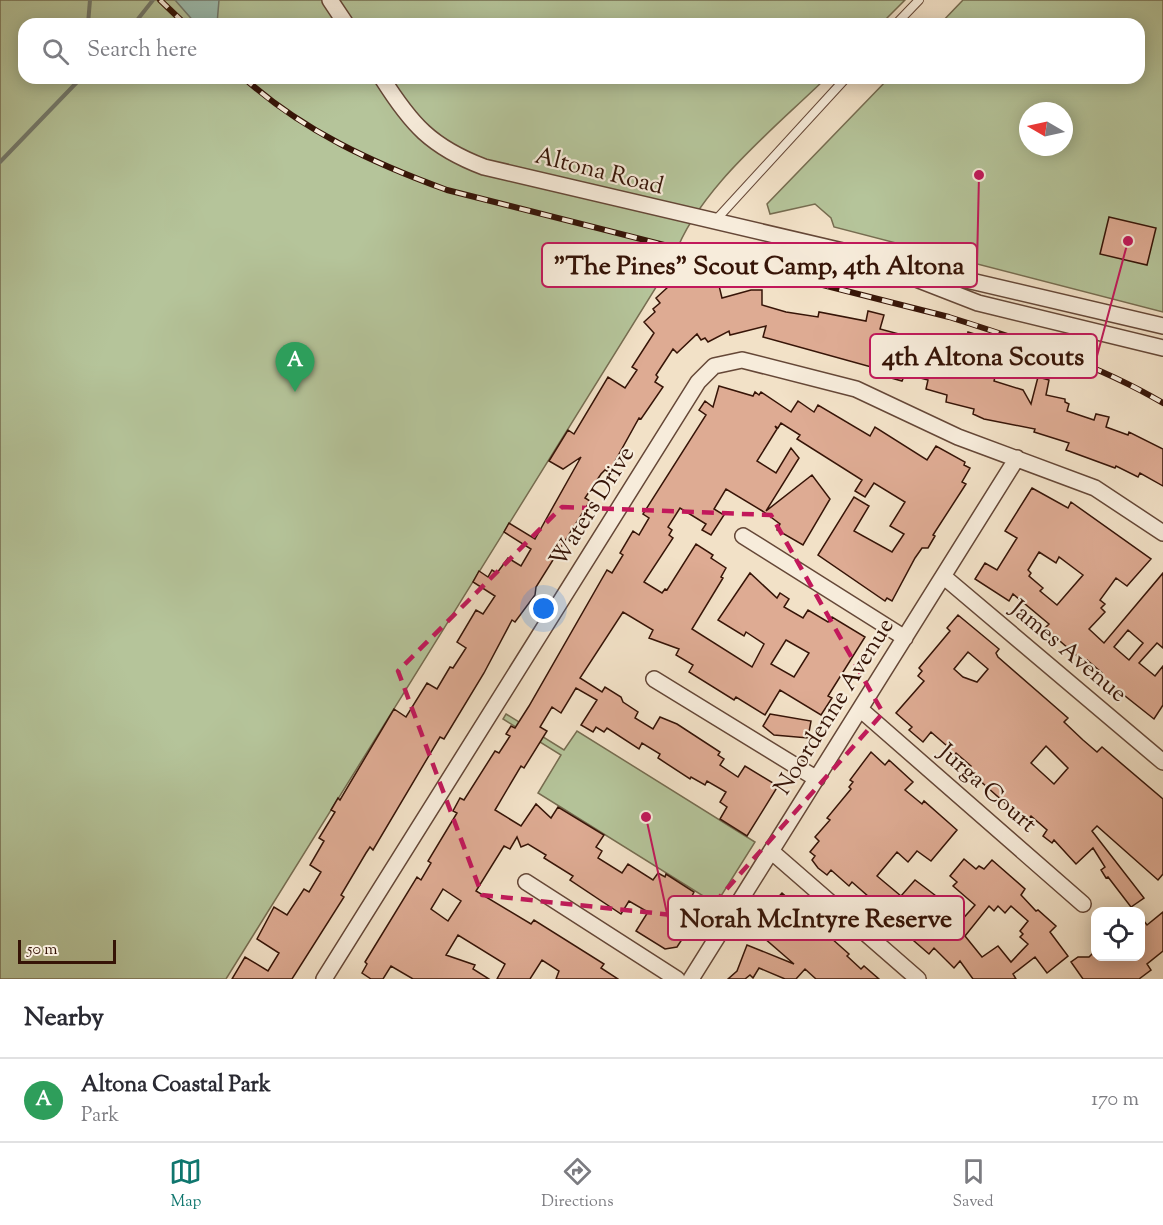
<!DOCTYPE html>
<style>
body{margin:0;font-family:"Sorts Mill Goudy",serif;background:#f2f2f3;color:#2b2b33}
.controls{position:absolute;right:18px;bottom:18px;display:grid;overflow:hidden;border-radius:12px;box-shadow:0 3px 15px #0003}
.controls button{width:54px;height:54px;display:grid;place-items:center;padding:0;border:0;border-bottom:2px solid #e1e1e2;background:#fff;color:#2b2b33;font:30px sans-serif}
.compass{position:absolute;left:1019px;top:102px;width:54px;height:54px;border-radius:50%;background:#fff;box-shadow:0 3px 15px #0003;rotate:279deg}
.scale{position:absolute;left:18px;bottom:15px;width:98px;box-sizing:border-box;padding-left:6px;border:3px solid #361407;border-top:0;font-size:16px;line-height:21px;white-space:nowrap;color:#361407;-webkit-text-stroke:4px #f7ecdb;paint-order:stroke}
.you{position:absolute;left:544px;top:609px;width:21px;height:21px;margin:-15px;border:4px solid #fff;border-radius:50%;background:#1a73e8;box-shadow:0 0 0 9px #1a73e833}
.badge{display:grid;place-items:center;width:39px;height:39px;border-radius:50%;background:#0f766e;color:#fff;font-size:20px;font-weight:700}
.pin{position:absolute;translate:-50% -50px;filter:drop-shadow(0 2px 3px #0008)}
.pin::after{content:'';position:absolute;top:32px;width:21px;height:18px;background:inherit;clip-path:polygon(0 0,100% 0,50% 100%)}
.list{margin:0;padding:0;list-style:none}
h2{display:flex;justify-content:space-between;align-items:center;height:78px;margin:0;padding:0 24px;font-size:26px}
h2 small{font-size:20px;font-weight:400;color:#7c7c81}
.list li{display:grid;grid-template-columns:39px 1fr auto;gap:18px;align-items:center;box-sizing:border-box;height:84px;padding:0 24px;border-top:2px solid #e1e1e2}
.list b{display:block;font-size:22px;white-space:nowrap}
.list p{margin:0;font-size:20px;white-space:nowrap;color:#7c7c81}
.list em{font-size:20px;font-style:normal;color:#7c7c81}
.icon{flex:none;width:33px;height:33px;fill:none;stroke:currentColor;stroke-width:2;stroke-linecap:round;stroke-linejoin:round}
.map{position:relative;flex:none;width:1163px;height:979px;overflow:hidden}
.search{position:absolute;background:#fff;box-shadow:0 3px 15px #0003;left:18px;right:18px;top:18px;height:66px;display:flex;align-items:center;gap:15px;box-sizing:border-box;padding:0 21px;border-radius:18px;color:#7c7c81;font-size:22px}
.sheet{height:162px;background:#fff}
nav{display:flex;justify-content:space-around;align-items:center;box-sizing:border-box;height:84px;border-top:2px solid #e1e1e2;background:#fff;font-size:16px;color:#7c7c81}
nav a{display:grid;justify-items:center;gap:3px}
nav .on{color:#0f766e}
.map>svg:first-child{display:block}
</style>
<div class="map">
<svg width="1163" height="979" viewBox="0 0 1163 979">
<rect width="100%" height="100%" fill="#f2e1c7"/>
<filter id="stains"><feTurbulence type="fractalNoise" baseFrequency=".00333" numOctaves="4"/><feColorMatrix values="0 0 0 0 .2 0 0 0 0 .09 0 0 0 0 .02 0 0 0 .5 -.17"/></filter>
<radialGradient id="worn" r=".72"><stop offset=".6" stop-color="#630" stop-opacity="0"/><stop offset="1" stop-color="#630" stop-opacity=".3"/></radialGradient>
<!-- green -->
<path fill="#b5c49a" stroke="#766c50" stroke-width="1.5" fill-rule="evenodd" d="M0 0H905L881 24H24V78H826C775 128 695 191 673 260L226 979H0Z
M963 0H1163V312L834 227 831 218 815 204 770 214 767 204 889 78H1139V24H940ZM1028 111H1064V147H1028Z
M506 714 564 750 577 731 755 842 716 904 538 793 561 755 503 719Z"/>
<!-- water -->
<path fill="#9cbeb1" stroke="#737a6d" stroke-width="1.5" d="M175 0H219L217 24H196Z"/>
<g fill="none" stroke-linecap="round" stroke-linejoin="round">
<!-- stream -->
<path stroke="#737a6d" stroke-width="4" d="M88 24 90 0
M134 24 153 0
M0 162 81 78"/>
</g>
<!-- building -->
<path fill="#deab93" stroke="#361407" stroke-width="1.5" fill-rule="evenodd" d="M1109 217 1156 228 1147 265 1100 254Z
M687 262 715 269 722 298 751 290H762V305L786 312 818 317 819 312 866 321 868 311 884 315 880 329 899 334 897 342 921 348 924 334 940 338 934 363 959 369 968 332 978 335 973 354 999 361 994 381 1023 390 1031 404 1038 377 1049 380 1046 395 1065 399V402L1069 404 1067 411 1094 420 1096 414 1109 417 1106 427 1128 435 1129 432 1163 449V486L1140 473 1138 477 1116 466 1115 468 1066 450 1069 443 1034 432 1035 429 984 419 973 414 974 409 946 402 947 395 926 389 928 380 905 374 902 381 891 378 893 373 763 337 766 326 730 335 729 331 708 342 705 338 701 340 697 334 677 353 673 349 656 375 658 377 655 382 663 387 641 419 639 418 609 472 605 470 601 474 585 498 590 501 536 587 535 595 515 622 512 620 484 673 444 739 440 737 373 850 370 847 366 853 341 895 344 897 292 979H232L245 957 268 971 279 953 257 939 274 907 287 915 304 889 309 892 321 872 310 865 324 841 319 838 335 812 331 810 338 798 340 800 394 709 406 717 427 683 437 689 450 667 453 668 466 648 457 642 476 610 483 614 495 596 473 582 479 571 488 577 492 570 497 573 508 558 521 566 531 549 504 532 509 523 535 539 581 457 563 469 549 461 568 430 574 434 608 377 625 388 637 370 632 367 654 333 644 322 655 312 653 309 660 303 656 298 668 287 667 278 675 272 674 268Z
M719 386 753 396 755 392 759 395 761 392 791 412 798 401 814 412 818 405 870 436 875 427 927 460 936 446 965 462 964 465 970 468 962 482 966 484 933 535 935 536 928 548H922L915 558 892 601 887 598 885 601 818 555 854 497 869 506 854 531 892 552 904 534 890 526 905 502 874 483 865 497 855 491 862 480 797 439 800 435 781 423 778 428 775 426 777 429 757 461 776 473 791 448 799 458 766 511 812 475 830 499 803 545 777 530 780 524 764 512 726 489 714 509 724 515 711 535 702 530 706 524 680 508 668 527 672 530 669 535 673 538 644 582 662 593 665 589 667 590 696 544 713 555 711 558 726 568 721 577 723 578 692 629 752 667 764 644 746 632 744 636 718 620 750 573 777 598 780 593 789 599 784 607 803 618 808 610 828 622 832 617 865 637 828 696 832 698 821 715 780 690 765 715 736 697 734 700 689 672 693 665 676 655 679 649 649 638 653 630 623 612 580 678 602 692 605 687 621 697 623 702 638 712 635 718 653 729 660 717 677 724 720 752 718 755 724 759 720 765 738 777 745 766 778 786 747 836 720 819 727 807 720 802 726 792 707 781 705 785 691 777 690 779 658 758 660 754 642 743 639 749 607 728 604 732 596 727 593 732 581 725 597 700 576 688 561 713 552 707 540 727 547 731 524 768 521 766 495 810 521 826 536 804 551 818 558 807 604 835 596 847 602 851 598 858 622 873 628 864 653 880 658 873 665 877 666 874 694 892 692 896 705 904 677 947 665 949 636 931 648 912 629 901 621 914 570 880 573 876 544 858 546 855 528 844 521 847 517 837 510 849 504 846 476 891 531 924 534 920 604 964 601 968 618 979H556L559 971 542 960 530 979H497L505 964 458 935 446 955 475 965 473 969 489 979H413L391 966 383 979H371L362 973 367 964 365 962 417 877 421 880 431 863 428 861 457 813 453 811 460 798 464 800 495 751 499 753 510 736 506 734 511 726 515 728 529 706 607 570 612 573 623 555 620 553 633 531 639 535 649 518 643 514 706 415 699 410 705 401 713 407ZM786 640 809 653 794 677 771 664ZM443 889 461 901 448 921 431 909Z
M1032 488 1068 508 1071 502 1151 559 1127 586 1116 578 1100 600 1105 604 1101 608 1105 612 1089 629 1104 643 1163 573V648L1157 643 1139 663 1155 676 1163 666V705L1154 719 1100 676 1102 673 1087 660 1084 662 1045 628 1049 624 1013 594 1009 601 975 579 985 563 997 570 1017 538 1005 531ZM1039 552 1056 563 1059 557 1083 575 1057 605 1040 591 1043 588 1029 576 1031 573 1028 570ZM1128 630 1143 643 1129 660 1114 647Z
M958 615 999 649 996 653 998 657 1068 718 1064 722 1083 740 1097 752 1102 747 1163 799V874L1158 880 1097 826 1092 831 1144 898 1131 907 1108 877 1106 878 1101 870 1105 867 1093 848 1076 864 1054 840 1052 843 1043 836 1047 830 1031 816 1026 822 978 779 976 781 966 772 971 766 956 753 953 757 944 749 947 746 931 732 923 742 909 730 912 727 896 713 924 681 918 676 922 671 919 668 950 631 947 628ZM968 652 988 669 977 682 963 677 954 669ZM1046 746 1068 768 1054 784 1031 763Z
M770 714 811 721 808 738 774 735 763 726Z
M871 752 885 765 889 760 913 782 905 790 922 804 924 801 957 830 931 861 917 851 908 862 897 852 877 876 901 896 915 880 948 905 937 918 952 931 975 905 953 886 957 882 950 876 964 859 976 869 979 866 984 869 992 860 1025 889 1021 895 1036 911 1038 910 1056 926 1050 932 1068 956 1047 973 1035 957 1013 974 1016 979H973L960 961 954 968 934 948 929 954 876 908 878 905 852 882 849 886 831 870 827 875 818 868 812 860 815 856 810 852 819 841 815 837 830 820 827 818 851 789 849 787 853 782 850 780ZM989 906 994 911 998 906 1005 913 1011 906 1028 921 1020 931 1023 934 1020 937 1028 944 1011 962 998 946 982 957 965 936Z
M782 893 797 906 800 902 826 925 822 930 849 954 847 956 861 969 864 966 879 979H816L805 969 796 979H785L759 968 753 978 750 975 745 979H728L737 971 747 945 794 964 756 931 776 907 772 904Z
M1163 912V951L1147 964 1151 970 1139 979H1083L1071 962 1078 957H1089L1095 951V957H1140V916L1147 925Z"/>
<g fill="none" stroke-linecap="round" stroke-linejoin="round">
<defs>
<path id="lane" d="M896 24 919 0
M714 222 846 78"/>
<path id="street" d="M330 0 346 24
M382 78C411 124 431 147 484 167 710 222 937 272 1163 326
M888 268 978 303 1163 348
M743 536 905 638
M943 576 1163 762
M654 679 817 779
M860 709 1083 904
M771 851 918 979
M526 882 677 979
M324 979 698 382 714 366 742 360 856 389 958 437 1095 488 1163 533
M691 979 1017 458"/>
</defs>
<!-- lane casing -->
<use href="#lane" stroke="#654737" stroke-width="10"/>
<!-- street casing -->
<use href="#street" stroke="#654737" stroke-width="18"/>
<!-- lane -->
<use href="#lane" stroke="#f7ecdb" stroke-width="8"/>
<!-- street -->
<use href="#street" stroke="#f7ecdb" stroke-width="15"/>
<defs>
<path id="rail" d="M160 0 185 24
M244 78C303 131 373 163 447 190L949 317C1022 340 1097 364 1163 403"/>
</defs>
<!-- rail casing -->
<use href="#rail" stroke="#361407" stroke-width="6"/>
<!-- rail -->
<use href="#rail" stroke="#f7ecdb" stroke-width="4" stroke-dasharray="11" stroke-linecap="butt"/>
</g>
<!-- marked area -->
<path fill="none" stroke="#c2185b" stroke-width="4.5" stroke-dasharray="12 8" stroke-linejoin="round" d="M562 507 771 515 883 713 701 918 482 895 398 671Z"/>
<g text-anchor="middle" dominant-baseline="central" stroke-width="4.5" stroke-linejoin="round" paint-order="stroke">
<!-- street labels -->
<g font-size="24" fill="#361407" stroke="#f7ecdb">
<text transform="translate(599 172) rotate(14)">Altona Road</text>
<text transform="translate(593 507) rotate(-58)">Waters Drive</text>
<text transform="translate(1068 652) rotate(40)">James Avenue</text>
<text transform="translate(835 707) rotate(-58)">Noordenne Avenue</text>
<text transform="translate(987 789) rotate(41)">Jurga Court</text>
</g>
</g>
<!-- callouts -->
<path fill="none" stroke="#c2185b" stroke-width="2" d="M979 175L977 265M1128 241L1097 356M646 817L668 918"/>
<g fill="#c2185b" stroke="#f7ecdb" stroke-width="2">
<circle cx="979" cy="175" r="6"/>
<circle cx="1128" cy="241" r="6"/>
<circle cx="646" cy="817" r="6"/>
</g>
<g fill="#f7ecdb" stroke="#c2185b" stroke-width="2">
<rect x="542" y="243" width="435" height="44" rx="6"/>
<rect x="870" y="334" width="227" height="44" rx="6"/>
<rect x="668" y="896" width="296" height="44" rx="6"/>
</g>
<g font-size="26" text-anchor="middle" font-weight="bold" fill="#361407">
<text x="759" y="274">"The Pines" Scout Camp, 4th Altona</text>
<text x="983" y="365">4th Altona Scouts</text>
<text x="816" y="927">Norah McIntyre Reserve</text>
</g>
<rect width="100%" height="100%" filter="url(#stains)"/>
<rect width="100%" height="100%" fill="url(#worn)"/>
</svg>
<div class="controls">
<button><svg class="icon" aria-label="locate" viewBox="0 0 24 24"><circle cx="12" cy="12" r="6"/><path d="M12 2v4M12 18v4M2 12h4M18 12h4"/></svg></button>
</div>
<svg class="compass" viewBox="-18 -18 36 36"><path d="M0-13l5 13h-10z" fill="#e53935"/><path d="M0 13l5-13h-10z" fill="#7c7c81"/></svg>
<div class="scale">50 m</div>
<div class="you"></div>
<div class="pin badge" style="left:295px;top:392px;background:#2e9e5b">A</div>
<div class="search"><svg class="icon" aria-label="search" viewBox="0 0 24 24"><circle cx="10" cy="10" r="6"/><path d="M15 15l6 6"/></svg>Search here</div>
</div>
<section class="sheet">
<h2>Nearby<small></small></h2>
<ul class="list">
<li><span class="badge" style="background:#2e9e5b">A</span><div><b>Altona Coastal Park</b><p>Park</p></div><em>170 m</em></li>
</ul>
</section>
<nav>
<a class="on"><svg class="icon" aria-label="map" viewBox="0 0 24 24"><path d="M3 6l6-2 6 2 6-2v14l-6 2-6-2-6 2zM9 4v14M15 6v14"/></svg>Map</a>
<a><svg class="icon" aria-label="directions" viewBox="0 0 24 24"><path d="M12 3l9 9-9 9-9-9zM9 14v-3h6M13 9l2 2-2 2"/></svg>Directions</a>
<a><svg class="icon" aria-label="saved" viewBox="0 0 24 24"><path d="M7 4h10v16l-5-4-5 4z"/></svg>Saved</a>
</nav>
